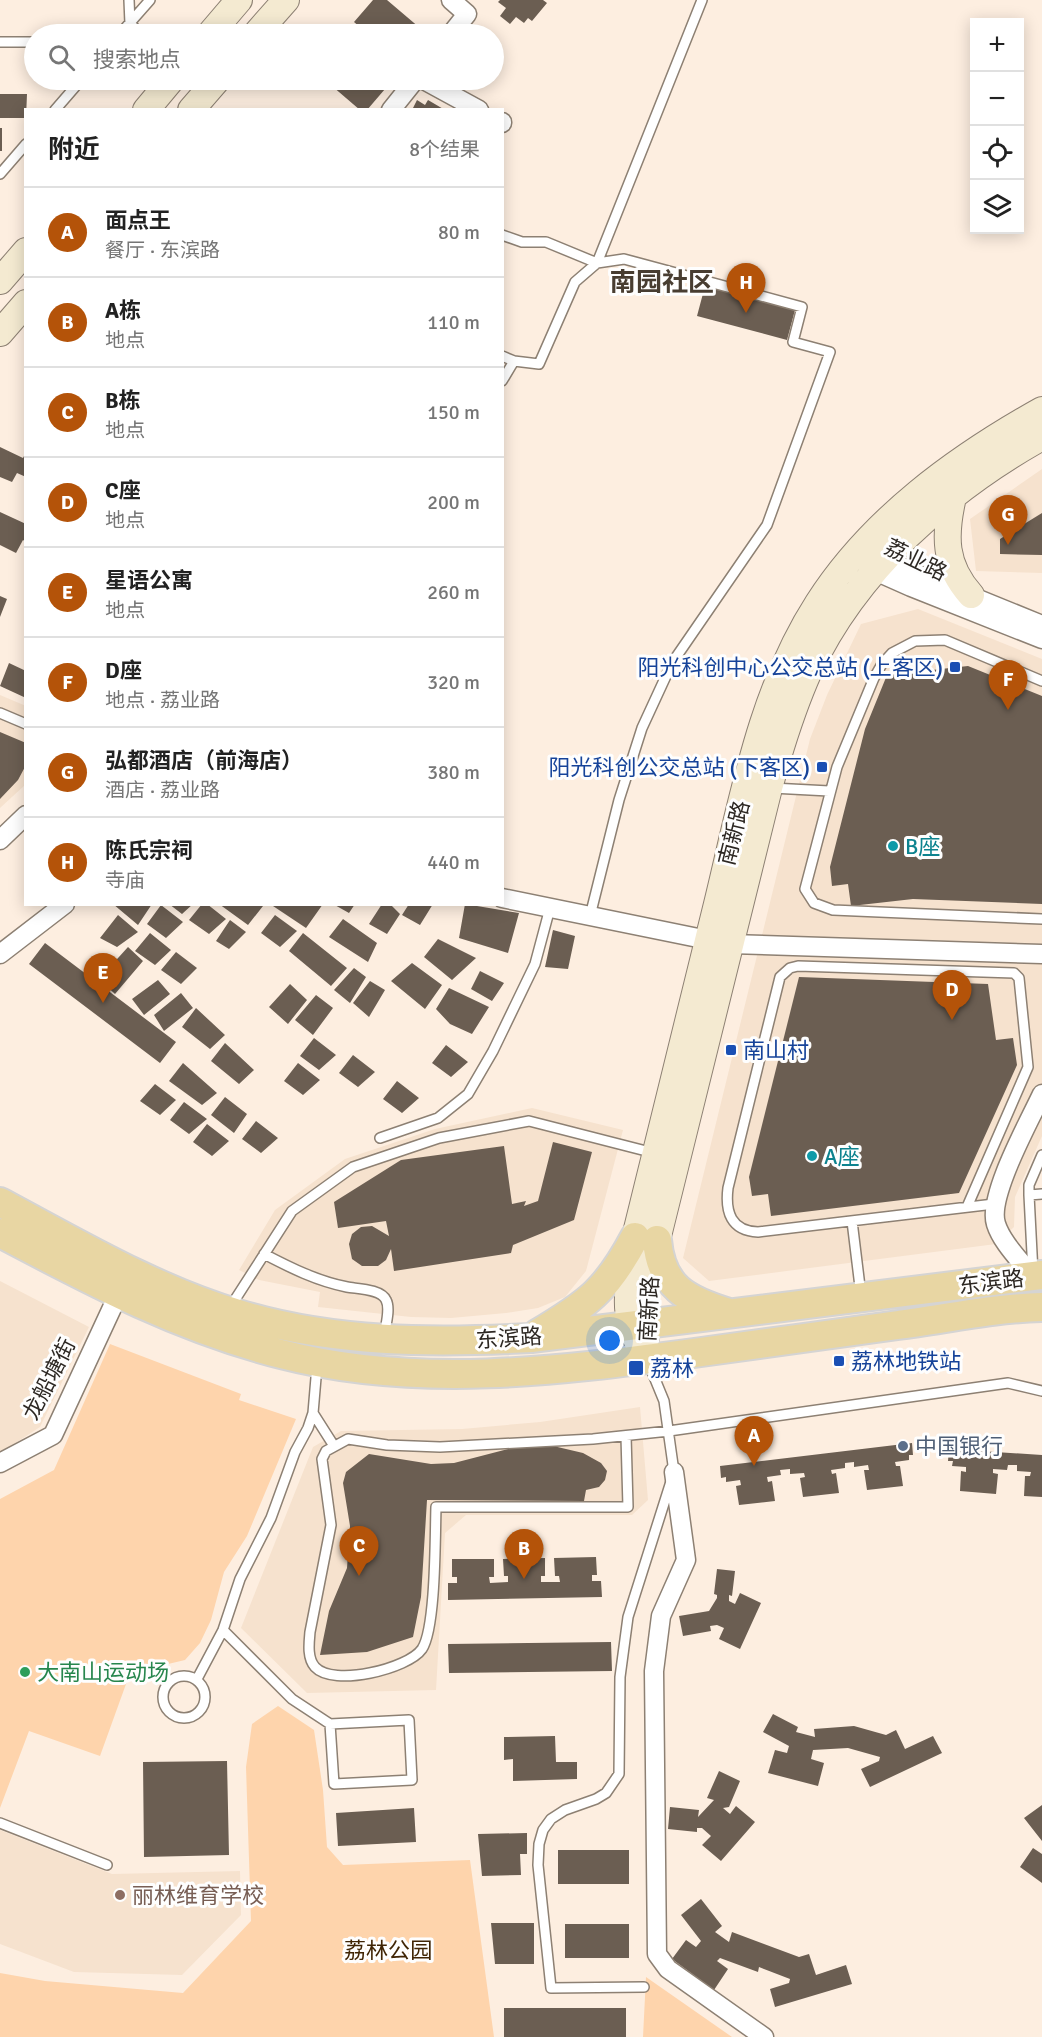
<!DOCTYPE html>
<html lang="zh">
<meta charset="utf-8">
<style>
body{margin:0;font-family:Signika,"Noto Sans SC",sans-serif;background:#f6f6f6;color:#222}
.controls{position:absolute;right:18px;top:18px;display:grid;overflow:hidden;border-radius:0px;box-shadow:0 3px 15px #0003}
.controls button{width:54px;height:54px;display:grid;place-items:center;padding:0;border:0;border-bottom:2px solid #e0e0e0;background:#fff;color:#222;font:30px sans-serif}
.you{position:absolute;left:610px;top:1341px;width:21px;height:21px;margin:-15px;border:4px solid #fff;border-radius:50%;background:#1a73e8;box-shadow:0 0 0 9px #1a73e833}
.badge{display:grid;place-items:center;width:39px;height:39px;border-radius:50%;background:#b45309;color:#fff;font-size:20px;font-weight:700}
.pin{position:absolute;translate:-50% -50px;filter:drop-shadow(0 2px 3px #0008)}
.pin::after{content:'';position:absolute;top:32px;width:21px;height:18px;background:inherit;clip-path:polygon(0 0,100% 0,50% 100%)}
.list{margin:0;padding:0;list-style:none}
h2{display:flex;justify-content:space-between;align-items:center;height:78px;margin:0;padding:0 24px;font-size:26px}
h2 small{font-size:20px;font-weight:400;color:#767676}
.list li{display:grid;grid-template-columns:39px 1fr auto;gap:18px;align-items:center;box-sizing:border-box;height:90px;padding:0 24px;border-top:2px solid #e0e0e0}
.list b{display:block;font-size:22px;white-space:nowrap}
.list p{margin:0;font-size:20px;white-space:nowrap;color:#767676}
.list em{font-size:20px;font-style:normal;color:#767676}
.icon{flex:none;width:33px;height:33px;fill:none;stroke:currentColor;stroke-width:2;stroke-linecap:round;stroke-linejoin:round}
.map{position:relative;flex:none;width:1042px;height:2037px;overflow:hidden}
.search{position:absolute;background:#fff;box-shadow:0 3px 15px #0003;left:24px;top:24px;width:480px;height:66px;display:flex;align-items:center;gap:15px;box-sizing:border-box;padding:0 21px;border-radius:33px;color:#767676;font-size:22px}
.panel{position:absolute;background:#fff;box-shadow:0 3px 15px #0003;left:24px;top:108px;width:480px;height:798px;border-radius:0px}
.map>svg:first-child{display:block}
</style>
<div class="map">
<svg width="1042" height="2037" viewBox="0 0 1042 2037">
<rect width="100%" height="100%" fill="#fdeee0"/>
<!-- built -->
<path fill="#f6e2ce" d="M1042 469V573L976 571 970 519Z
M918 609 1042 659V1136L1015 1197 1014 1227 996 1244 709 1281 683 1258 810 739 827 695 861 624Z
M0 695 26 706 25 785 0 808Z
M532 1108 623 1130 586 1271 565 1297 538 1308 506 1313 451 1318 411 1317 318 1307 320 1292 259 1280 239 1270 275 1210 345 1159 435 1129Z
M0 1281 89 1327 40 1427 0 1453Z
M640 1407 648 1500 632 1515H466L445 1533 436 1690 307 1693 241 1628 313 1447 341 1431 462 1429 540 1422Z
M0 1830 112 1874 240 1871 241 1915 182 1975 74 1972 0 1944Z"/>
<!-- green -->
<path fill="#fed4ac" d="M110 1344 241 1394 239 1400 296 1419 247 1536 224 1572 211 1620 200 1643 185 1660 130 1673 100 1756 29 1731 0 1808V1499L54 1470Z
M278 1706 314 1730 323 1790 327 1847 343 1865 470 1860 494 2037H0V1973L45 1981 183 1993 251 1921 246 1767 252 1724Z
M646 1977 732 2037H643Z"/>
<!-- building -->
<path fill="#6b5e52" d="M373 0H387L427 34H368L354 22Z
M500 0H543L547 3 532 21 528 18 524 23 516 17 510 24 500 16 506 8 498 2Z
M337 80H387L381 86 385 89 367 110H360L332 86Z
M0 94H27L26 118H0Z
M417 100 425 105 428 100 445 110H412Z
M0 128H2V151H0Z
M705 286 795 310 787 340 697 316Z
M0 447 23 458 26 452V477L17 473 12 482 0 477Z
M0 512 26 524V542L23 540 16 553 0 545Z
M1042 513V555L1000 554V539Z
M0 596 7 599 0 617Z
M9 663 26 671V698L0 686Z
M968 666 1042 696V904L913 899 851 906 848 884 832 886 830 867 865 729 887 675Z
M0 732 26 743V765L18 780 0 799Z
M113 904H152L138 925Z
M169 904H193L182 914Z
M202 904H207L226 919 209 934 189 920Z
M219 904H260L263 906 248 925Z
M270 904H323L306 928Z
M333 904H355L349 913Z
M382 904H390L400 914 387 934 369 924Z
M409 904H433L420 925 402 915Z
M465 904 519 913 508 953 459 938Z
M161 905 183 922 166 938 147 924Z
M118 915 138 932 117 947 100 938Z
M275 915 297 931 280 947 261 933Z
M343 919 377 943 368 962 329 937Z
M230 920 246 932 229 949 216 941Z
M553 930 575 936 568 969 545 967Z
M150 933 171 950 155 965 135 951Z
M303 933 347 968 331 986 289 951Z
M438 939 476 958 452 980 424 957Z
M45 943 176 1042 160 1063 29 964Z
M128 947 143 961 115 994 99 979Z
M176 952 197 968 181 984 161 970Z
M412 963 442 985 425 1009 391 981Z
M354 968 366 977 350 1003 334 990Z
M480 971 504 983 492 1001 471 989Z
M799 977 988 984 996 1040 1013 1038 1017 1065 959 1193 771 1216 768 1194 752 1196 749 1177Z
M158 980 170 994 144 1015 132 999Z
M370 981 385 990 369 1017 353 1003Z
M290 984 307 1000 288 1024 269 1007Z
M449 988 489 1007 472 1034 450 1024 436 1009Z
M181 993 193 1008 164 1031 154 1015Z
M316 995 333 1008 313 1035 295 1020Z
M196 1008 225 1035 210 1049 182 1027Z
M314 1038 336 1055 319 1070 300 1056Z
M225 1043 254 1070 239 1084 211 1061Z
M446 1045 468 1062 451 1077 432 1063Z
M353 1055 375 1072 358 1087 339 1073Z
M183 1063 217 1093 202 1105 169 1081Z
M298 1063 320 1080 303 1095 284 1081Z
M397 1081 419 1098 402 1113 383 1099Z
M155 1084 176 1100 160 1115 140 1101Z
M225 1097 247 1114 234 1133 211 1115Z
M184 1102 207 1119 189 1134 170 1120Z
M256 1121 278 1138 261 1153 242 1139Z
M207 1124 229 1141 212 1156 193 1142Z
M553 1142 592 1152 574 1220 513 1245 511 1253 394 1271 391 1249 386 1260 378 1266H362L352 1259 349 1244 352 1234 361 1227 372 1226 389 1236 386 1221 338 1228 334 1202 401 1160 504 1146 512 1204 526 1201 524 1206 538 1201Z
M912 1443 913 1455H909V1460L895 1462 896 1466H900L903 1486 867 1490 864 1470H869L868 1465 854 1467V1462L845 1463V1468L831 1470 832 1474 836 1473 839 1493 803 1497 800 1478 805 1477 804 1473 790 1474V1469L780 1470 781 1475 767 1477 768 1482 772 1481 775 1501 739 1505 736 1486 741 1485 740 1480 726 1482V1477L721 1478 720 1466Z
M549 1445 583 1453 601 1463 607 1471 605 1480 599 1487 586 1490 584 1501 427 1500 421 1597 413 1637 367 1652 320 1655 329 1611 347 1568 350 1526 343 1483 346 1472 369 1454 431 1464 454 1463 512 1448Z
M949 1449 1042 1455V1497L1024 1496 1025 1476H1030L1031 1472 1017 1471V1465H1008L1007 1470 993 1469V1473L998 1474 996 1494 960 1491 961 1471 966 1472V1467L952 1466 953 1461H948Z
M596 1557 597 1575H592V1581H601L602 1597 448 1600V1583H457V1577H452V1559H494V1577H489L490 1583 508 1582V1576H504L503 1559 545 1558V1576H541V1582H560L559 1576H555L554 1558Z
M717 1569 735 1571 732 1596 729 1595V1601L735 1604 740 1593 761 1603 740 1649 719 1639 724 1628 717 1625 710 1626 711 1631 683 1636 679 1616 709 1611 717 1598V1595L714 1594Z
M611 1642 612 1671 449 1673 448 1644Z
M773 1714 798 1727 796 1732 815 1737 814 1729 854 1726 886 1735 896 1730 905 1749 933 1736 942 1753 870 1787 861 1769 879 1761 880 1757 848 1748 813 1750 811 1759 824 1763 818 1786 768 1773 775 1750 787 1753 789 1746 763 1732Z
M555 1736 556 1762H577V1779L513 1781V1759L504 1760V1737Z
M227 1761 229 1855 144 1857 143 1762Z
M719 1771 740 1781 729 1807 723 1808 730 1814 736 1806 755 1822 721 1861 702 1845 711 1836 702 1828H697V1832L668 1829 670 1807 699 1810 698 1817 714 1800 707 1798Z
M1042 1805V1841L1024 1818Z
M414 1808 416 1842 338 1846 336 1813Z
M527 1833V1854H520L521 1875 482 1876 478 1834Z
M1033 1848 1042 1854V1883L1020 1867Z
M558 1850H629V1884H558Z
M701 1899 722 1926 715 1932 729 1942 732 1932 799 1957 809 1954 816 1975 846 1965 852 1984 775 2007 770 1989 789 1983 790 1979 759 1967 758 1972 720 1958 717 1961 728 1969 714 1990 672 1959 686 1940 696 1947 701 1941 681 1915Z
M491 1923H534V1964H495Z
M565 1924H629V1958H565Z
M504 2008H626V2037H504Z"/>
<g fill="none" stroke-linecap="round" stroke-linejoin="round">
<defs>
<path id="service" d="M129 0 130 24 142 34
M120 34 150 0
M0 42H34
M55 110 81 80
M0 174 26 144
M502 235 522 242H546L597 263 624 259 802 307 793 342 830 352 767 525 672 663 642 728 619 800 590 916
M502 356 514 361
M502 381 514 361 539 364 575 282 597 263 702 0
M1042 681 945 640 915 641 892 653 882 664 874 678 837 767 805 889 814 903 833 910 1042 919
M0 713 26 724
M772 788 829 791
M380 1138 438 1118 468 1094 493 1051 535 964 550 908
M1042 1155 1029 1185V1195L1042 1194
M1029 1195 1033 1273
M967 1207 1028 1067 1019 978 1014 973 798 966 790 968 780 977 728 1188C725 1212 731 1231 758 1232L994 1204
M852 1221 861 1295
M264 1254C291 1268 317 1281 347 1287 358 1289 381 1289 386 1300 391 1309 385 1327 384 1337
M229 1309 292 1211 353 1167 439 1138 529 1121 654 1153
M313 1413 334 1446
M626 1436 628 1507H436C435 1536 436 1628 422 1649 408 1669 333 1687 315 1667 307 1658 309 1643 310 1632L331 1525 322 1459 326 1451 348 1439 387 1445 440 1447 593 1439 669 1431 1008 1383 1042 1391
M223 1630 292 1699 330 1724 334 1784 412 1780 409 1720 330 1724
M163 1697a21 21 0 1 1 42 0a21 21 0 1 1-42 0Z
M197 1679 223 1630 240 1579 271 1518 295 1452 308 1428 313 1413 317 1366
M0 1823 107 1865
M644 1987 551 1988 538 1865 539 1844 543 1830 551 1819 565 1810 596 1799 606 1793 619 1774 620 1677 628 1617 674 1472 664 1401 648 1362"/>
<path id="minor" d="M451 34 467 14 451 0
M424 80 479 110
M391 110 415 80
M502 122V123
M875 557 1042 625
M868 564 875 571 911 587 1042 639
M0 840 26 815
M502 898 708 940
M730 944 1042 954
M0 954 65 904
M1033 1277C1021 1261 1002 1243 996 1224 987 1197 1029 1122 1042 1094
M0 1463 53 1435 118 1295
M674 1472 686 1560 661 1616 654 1671 657 1954 668 1969 764 2037"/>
<path id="secondary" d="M210 34 239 0
M256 34 286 0
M146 110 171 80
M191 110 217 80
M0 281 26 251
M0 333 26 303
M953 497C944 536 944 565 971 595
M646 1338 645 1295 657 1240 769 788C780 748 792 709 809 671 856 570 947 490 1042 437
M647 1360C616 1308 631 1291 635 1237 662 1126 690 1015 717 904 742 802 760 693 818 603 872 519 956 458 1042 410"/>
<path id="primary" d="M0 1202C77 1243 154 1289 238 1314 333 1343 432 1343 531 1338L1042 1275
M0 1233C93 1282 179 1328 281 1354 416 1389 559 1371 694 1353 762 1344 830 1334 898 1325 945 1319 994 1308 1042 1307
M657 1240C661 1287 686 1300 729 1313
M537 1334C589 1303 607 1290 635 1237"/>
</defs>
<!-- service casing -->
<use href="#service" stroke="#8d8073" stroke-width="12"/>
<!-- minor casing -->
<use href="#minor" stroke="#8d8073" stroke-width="21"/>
<!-- secondary casing -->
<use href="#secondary" stroke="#8d8073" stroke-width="28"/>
<!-- primary casing -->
<use href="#primary" stroke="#d5d4d3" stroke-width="32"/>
<!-- service -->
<use href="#service" stroke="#fff" stroke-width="9"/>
<!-- minor -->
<use href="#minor" stroke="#fff" stroke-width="18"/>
<!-- secondary -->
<use href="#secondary" stroke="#f4ead1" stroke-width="26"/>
<!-- primary -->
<use href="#primary" stroke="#e8d6a3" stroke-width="28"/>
</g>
<!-- markers -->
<g fill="#1a4fb4" stroke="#fefefe" stroke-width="2">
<rect x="949" y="661" width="12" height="12" rx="3"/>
<rect x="816" y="761" width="12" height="12" rx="3"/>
<rect x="725" y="1044" width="12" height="12" rx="3"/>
<rect x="833" y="1355" width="12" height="12" rx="3"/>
<rect x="628" y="1360" width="16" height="16" rx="3"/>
</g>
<g fill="#0f9aa8" stroke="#fefefe" stroke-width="2">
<circle cx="893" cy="846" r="6"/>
<circle cx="812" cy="1156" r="6"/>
</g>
<circle fill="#5c6f8a" stroke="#fefefe" stroke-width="2" cx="903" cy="1446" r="6"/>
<circle fill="#2e9e5b" stroke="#fefefe" stroke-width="2" cx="25" cy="1672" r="6"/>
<circle fill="#8d6e63" stroke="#fefefe" stroke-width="2" cx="120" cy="1895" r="6"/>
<g text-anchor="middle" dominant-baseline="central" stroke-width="6" stroke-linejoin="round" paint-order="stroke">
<!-- street labels -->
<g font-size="22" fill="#2d2823" stroke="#fefefe">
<text transform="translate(916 560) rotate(26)">荔业路</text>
<text transform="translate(734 833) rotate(-76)">南新路</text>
<text transform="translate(991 1282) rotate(-7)">东滨路</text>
<text transform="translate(649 1309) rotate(-87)">南新路</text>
<text transform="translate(509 1338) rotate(-4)">东滨路</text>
<text transform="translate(49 1379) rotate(-63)">龙船塘街</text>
</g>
<!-- transit labels -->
<g font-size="22" fill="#164399" stroke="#fefefe" text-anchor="start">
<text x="943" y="667" text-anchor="end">阳光科创中心公交总站 (上客区)</text>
<text x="810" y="767" text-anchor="end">阳光科创公交总站 (下客区)</text>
<text x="743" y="1050">南山村</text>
<text x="851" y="1361">荔林地铁站</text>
<text x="650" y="1368">荔林</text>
</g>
<!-- culture labels -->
<g font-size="22" fill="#0d838f" stroke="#fefefe" text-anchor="start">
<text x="905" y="846">B座</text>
<text x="824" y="1156">A座</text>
</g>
<!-- service labels -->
<g font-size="22" fill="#4e5e75" stroke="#fefefe" text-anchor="start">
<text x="915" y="1446">中国银行</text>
</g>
<!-- leisure labels -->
<g font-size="22" fill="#27864d" stroke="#fefefe" text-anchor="start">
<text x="37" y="1672">大南山运动场</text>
</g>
<!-- education labels -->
<g font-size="22" fill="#785e54" stroke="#fefefe" text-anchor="start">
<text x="132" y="1895">丽林维育学校</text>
</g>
<!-- park labels -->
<g font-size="22" fill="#402505" stroke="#fefefe">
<text x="388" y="1950">荔林公园</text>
</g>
<!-- quarter labels -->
<g font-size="26" font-weight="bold" fill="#483d31" stroke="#fefefe">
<text x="662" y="283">南园社区</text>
</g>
</g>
</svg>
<div class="controls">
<button>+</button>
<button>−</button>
<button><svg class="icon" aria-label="locate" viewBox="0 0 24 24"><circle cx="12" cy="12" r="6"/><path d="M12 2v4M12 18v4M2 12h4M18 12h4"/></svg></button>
<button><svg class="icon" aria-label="layers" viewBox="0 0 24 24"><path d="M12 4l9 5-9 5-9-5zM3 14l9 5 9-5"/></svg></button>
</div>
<div class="you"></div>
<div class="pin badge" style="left:754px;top:1466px">A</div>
<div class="pin badge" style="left:524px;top:1579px">B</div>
<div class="pin badge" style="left:359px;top:1576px">C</div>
<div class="pin badge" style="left:952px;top:1020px">D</div>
<div class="pin badge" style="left:103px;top:1003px">E</div>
<div class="pin badge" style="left:1008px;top:710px">F</div>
<div class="pin badge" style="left:1008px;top:545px">G</div>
<div class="pin badge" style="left:746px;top:313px">H</div>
<div class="search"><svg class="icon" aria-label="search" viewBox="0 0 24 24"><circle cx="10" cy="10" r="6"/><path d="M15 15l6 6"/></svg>搜索地点</div>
<section class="panel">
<h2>附近<small>8个结果</small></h2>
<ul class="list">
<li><span class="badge">A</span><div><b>面点王</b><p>餐厅 · 东滨路</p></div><em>80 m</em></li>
<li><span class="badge">B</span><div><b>A栋</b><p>地点</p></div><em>110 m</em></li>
<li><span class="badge">C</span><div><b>B栋</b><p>地点</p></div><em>150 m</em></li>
<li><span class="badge">D</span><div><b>C座</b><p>地点</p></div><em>200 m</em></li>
<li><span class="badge">E</span><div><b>星语公寓</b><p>地点</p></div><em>260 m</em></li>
<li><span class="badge">F</span><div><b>D座</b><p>地点 · 荔业路</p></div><em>320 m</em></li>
<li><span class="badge">G</span><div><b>弘都酒店（前海店）</b><p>酒店 · 荔业路</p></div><em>380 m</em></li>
<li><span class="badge">H</span><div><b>陈氏宗祠</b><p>寺庙</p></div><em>440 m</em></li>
</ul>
</section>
</div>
